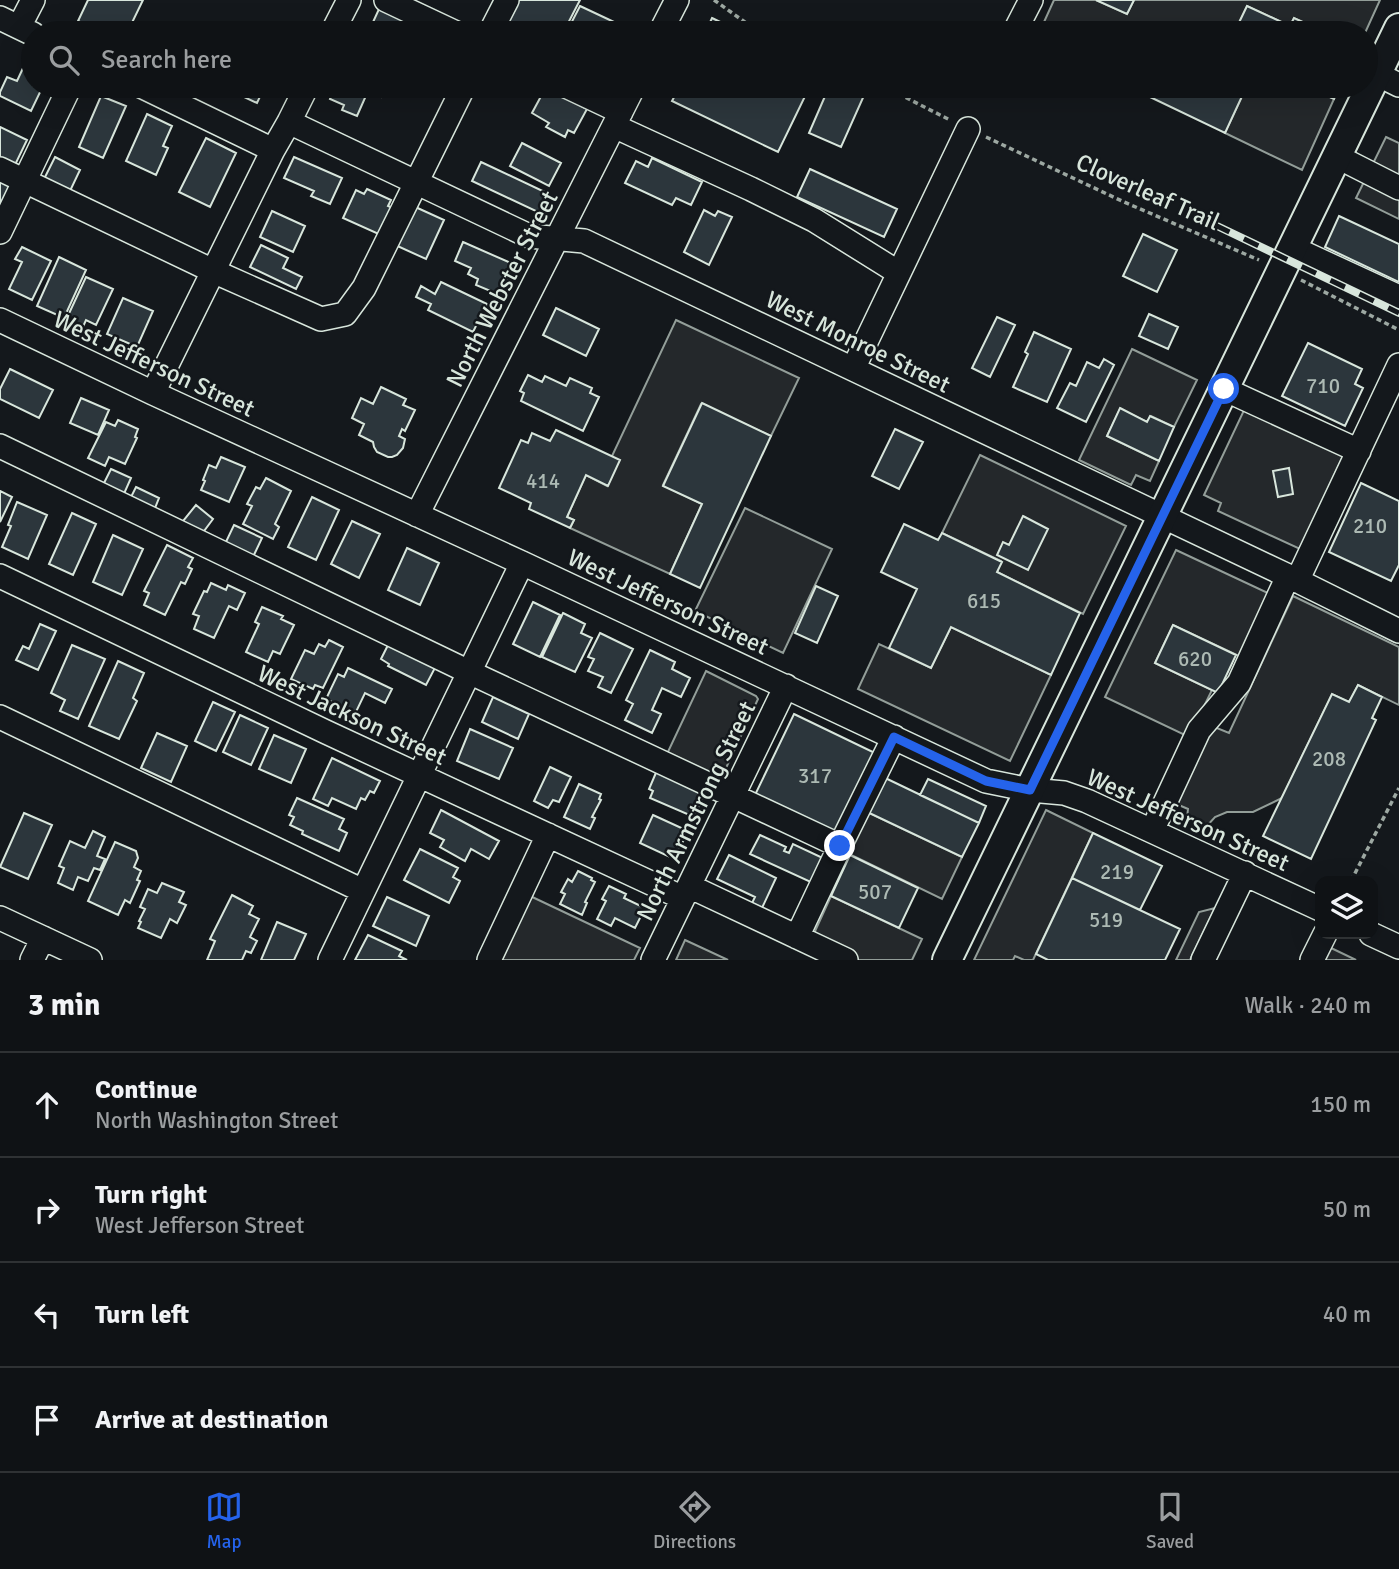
<!DOCTYPE html>
<meta charset="utf-8">
<style>
body{margin:0;font-family:Signika,sans-serif;background:#181b1e;color:#f1f3f6}
.controls{position:absolute;right:21px;bottom:21px;display:grid;overflow:hidden;border-radius:14px;box-shadow:0 7px 28px #0002}
.controls button{width:63px;height:63px;display:grid;place-items:center;padding:0;border:0;border-bottom:2px solid #2f3234;background:#0f1215;color:#f1f3f6;font:35px sans-serif}
.stop{position:absolute;width:21px;height:21px;margin:-16px;border:5px solid #2563eb;border-radius:50%;background:#fff}
.stop.end{background:#2563eb;border-color:#fff;box-shadow:0 2px 7px #0008}
.list{margin:0;padding:0;list-style:none}
h2{display:flex;justify-content:space-between;align-items:center;height:91px;margin:0;padding:0 28px;font-size:30px}
h2 small{font-size:23px;font-weight:400;color:#9b9ea0}
.list li{display:grid;grid-template-columns:46px 1fr auto;gap:21px;align-items:center;box-sizing:border-box;height:105px;padding:0 28px;border-top:2px solid #2f3234}
.list b{display:block;font-size:26px;white-space:nowrap}
.list p{margin:0;font-size:23px;white-space:nowrap;color:#9b9ea0}
.list em{font-size:23px;font-style:normal;color:#9b9ea0}
.icon{flex:none;width:38px;height:38px;fill:none;stroke:currentColor;stroke-width:2;stroke-linecap:round;stroke-linejoin:round}
.map{position:relative;flex:none;width:1399px;height:960px;overflow:hidden}
.search{position:absolute;background:#0f1215;box-shadow:0 7px 28px #0002;left:21px;right:21px;top:21px;height:77px;display:flex;align-items:center;gap:18px;box-sizing:border-box;padding:0 24px;border-radius:38px;color:#9b9ea0;font-size:26px}
.sheet{height:511px;background:#0f1215}
nav{display:flex;justify-content:space-around;align-items:center;box-sizing:border-box;height:98px;border-top:2px solid #2f3234;background:#0f1215;font-size:19px;color:#9b9ea0}
nav a{display:grid;justify-items:center;gap:4px}
nav .on{color:#2563eb}
.map>svg:first-child{display:block}
</style>
<div class="map">
<svg width="1399" height="960" viewBox="0 0 1399 960">
<rect width="100%" height="100%" fill="#14181c"/>
<!-- parking -->
<path fill="#24282b" stroke="#939e99" stroke-width="2" d="M1054 0H1096L1127 14 1134 0H1380L1365 33H1327L1294 18 1290 26 1247 6 1234 33H1039Z
M1231 86H1306L1334 99 1302 170 1225 133 1244 92Z
M1386 137 1399 143V219L1356 198Z
M676 320 799 378 771 436 701 404 663 485 702 504 670 574 570 528 574 520 567 517 586 475 607 486 612 456Z
M1132 349 1197 380 1174 427 1151 416 1147 422 1120 409 1107 436 1159 461 1150 481 1136 475 1131 485 1079 460Z
M1246 406 1345 452 1300 549 1218 511 1221 503 1204 495Z
M980 455 1126 526 1083 614 997 572 1001 561 942 533Z
M745 508 832 549 783 653 695 611Z
M1176 550 1270 594 1241 657 1173 625 1155 663 1212 690 1189 737 1105 697Z
M1293 596 1399 647V705L1358 685 1349 702 1332 694 1282 798 1253 812H1227L1215 817 1206 827 1187 818 1188 809 1174 803 1212 726 1229 733Z
M951 627 1051 675 1010 761 858 689 879 644 931 668Z
M706 671 756 696 758 699 720 781 666 756Z
M863 810 962 857 942 899 843 851Z
M1046 810 1093 833 1033 960H1024L1015 956 1013 960H974Z
M528 895 640 948 634 960H498Z
M831 896 922 939 912 960H854L811 940Z
M1215 908 1190 960H1176L1199 912Z
M685 940 728 960H676Z
M1329 947 1356 960H1322Z"/>
<!-- building -->
<path fill="#2c363c" stroke="#d8e6dc" stroke-width="2" d="M88 0H143L127 33H103L78 21Z
M516 0H580L563 33H500Z
M1096 0H1134L1127 14Z
M580 6 629 29 627 33H566Z
M1247 6 1290 26 1294 18 1327 33H1234Z
M379 9 426 31 425 33H368Z
M712 18 743 33H705Z
M24 66 33 71V86H43L31 111 0 96V92L7 77 17 81Z
M221 86H265L257 103Z
M335 86H386L381 97 368 91 357 116 342 110 344 105 330 99Z
M680 86H810L778 152 672 101Z
M826 86H855L866 91 841 147 809 133 829 87Z
M1156 86H1231L1244 92 1225 133 1150 97Z
M1306 86H1340L1334 99Z
M546 87 587 109 574 133 568 130 565 137 546 127 549 123 532 113Z
M101 96 126 106 103 158 79 147Z
M147 114 172 126 163 146 168 148 156 175 126 161Z
M0 127 27 140 14 167 0 160Z
M206 138 236 153 210 207 179 192Z
M522 143 561 163 549 186 510 166Z
M55 157 80 170 70 191 44 179Z
M294 157 342 178 330 204 311 196 314 191 284 178Z
M652 158 702 182 691 205 676 198 672 205 625 183 636 161 648 167Z
M481 162 549 194 540 213 472 181Z
M810 169 897 209 884 237 797 197Z
M0 174 14 180 0 209Z
M367 189 391 200 388 206 395 209 383 236 343 218 356 190 364 194Z
M411 205 444 220 426 259 393 244Z
M704 210 715 216 718 211 732 217 709 265 684 252Z
M272 211 305 226 293 252 260 237Z
M1339 216 1399 244V282L1325 247Z
M1143 234 1177 250 1157 292 1123 276Z
M463 242 513 264 500 295 476 285 478 279 468 274 471 268 455 261Z
M261 245 288 258 283 268 302 277 296 289 250 267Z
M22 247 51 261 32 300 9 289 22 262 15 259Z
M59 257 86 270 64 318 37 306Z
M86 277 113 289 96 325 86 320 82 329 65 322Z
M441 282 487 304 473 332 428 310 431 304 416 297 421 286 435 294Z
M123 298 153 311 137 347 107 334Z
M556 308 599 329 586 356 543 335Z
M1149 314 1178 327 1168 349 1139 336Z
M997 317 1015 325 990 377 972 368Z
M1034 332 1071 349 1047 402 1013 387 1028 354 1025 352Z
M1308 343 1362 369 1355 384 1363 388 1345 426 1282 396Z
M1104 359 1114 365 1086 422 1057 408 1070 383 1076 386 1087 362 1099 368Z
M10 369 53 390 39 418 0 399V389Z
M528 375 542 382 545 376 566 386 570 378 592 388 590 393 599 397 583 431 521 401 524 393 520 391Z
M381 387 406 399 403 405 415 410 405 431 402 429 399 436 405 439 403 448 397 455 392 457H388L377 452 374 447 373 442 359 435 364 424 352 418 361 398 373 404Z
M81 398 109 410 98 435 70 423Z
M702 403 771 436 700 588 670 574 702 504 663 486Z
M1120 408 1147 422 1150 416 1174 427 1159 461 1107 436Z
M118 420 138 429 135 437 137 438 125 464 109 457 105 466 88 458 106 422 115 426Z
M895 429 923 442 899 489 872 476Z
M556 430 620 460 608 486 586 475 567 517 574 520 570 528 529 509 531 503 499 488 521 440 528 443 532 433 550 441Z
M221 457 245 467 229 502 201 490 205 481 203 480 209 465 216 468Z
M1289 468 1293 494 1278 497 1273 471Z
M111 469 131 478 123 496 102 487Z
M266 478 291 491 275 524 279 527 273 539 243 524 252 506 247 504 256 487 260 489Z
M1361 483 1399 501V565L1391 581 1329 552Z
M136 487 159 498 153 513 129 501Z
M0 491 12 497 0 522Z
M312 497 339 510 316 560 288 547Z
M17 502 47 515 28 559 2 547 11 526 8 525Z
M196 505 213 519 201 535 183 521Z
M72 513 96 524 73 575 49 564Z
M1023 516 1048 529 1028 570 997 555 1003 542 1009 545Z
M352 521 380 534 359 578 331 564Z
M904 524 938 540 942 533 1002 562 997 572 1080 613 1051 675 951 627 931 668 889 648 917 589 881 572Z
M234 525 262 538 252 559 224 546Z
M113 535 143 549 122 595 93 582Z
M167 545 193 558 188 567 192 569 185 584 181 582 165 615 144 605 149 593 144 591Z
M407 548 439 563 420 605 388 590Z
M211 583 226 590 228 585 245 593 237 610 229 606 214 638 194 629 199 616 193 614 204 591 207 592Z
M816 586 838 596 817 643 795 633Z
M533 602 560 615 540 657 513 644Z
M262 607 283 616 281 619 294 625 280 654 273 651 268 662 246 652 259 624 255 622Z
M563 613 585 624 581 633 592 638 575 672 542 657Z
M40 624 56 631 38 670 16 660 23 646 29 649Z
M1173 625 1236 655 1218 693 1155 663Z
M600 633 633 649 611 693 598 687 603 677 588 671 594 659 588 657Z
M329 640 343 647 323 688 315 685 313 689 291 679 305 650 314 654 319 644 325 647Z
M390 641 437 664 426 685 388 666 389 664 381 659Z
M72 645 105 659 78 719 60 711 65 700 51 693Z
M650 650 675 662 672 669 690 678 681 697 662 688 652 710 661 714 652 733 625 720 633 704 626 700Z
M118 661 144 673 133 698 137 701 119 739 89 726Z
M348 668 392 689 385 703 365 693 355 714 326 699 338 674 344 677Z
M1358 685 1382 697 1372 718 1376 720 1311 859 1263 836 1332 694 1349 702Z
M493 697 529 714 518 739 482 722Z
M213 702 235 712 216 751 195 741Z
M794 714 877 754 837 837 754 797Z
M240 715 268 728 251 765 223 752Z
M470 729 513 748 499 779 457 761Z
M157 733 187 746 171 782 141 768Z
M274 735 306 749 291 783 259 769Z
M332 758 380 781 374 793 370 791 365 800 361 798 356 809 332 798 328 806 313 799Z
M550 767 571 777 559 802 553 800 548 808 534 801Z
M658 768 705 792 694 817 650 798 653 791 649 789Z
M879 775 979 823 962 857 863 810Z
M928 779 986 806 979 823 920 795Z
M579 784 601 794 599 799 601 800 592 817 595 818 590 829 564 817Z
M297 798 344 819 339 829 347 833 339 851 302 834 303 831 290 825 294 817 289 815Z
M441 810 499 841 489 859 471 849 465 861 440 847 444 840 430 833Z
M24 813 52 825 28 879 0 867Z
M653 815 688 831 678 852 675 851 672 858 640 843Z
M93 831 105 837 97 856 105 859 100 870 94 868 88 881 78 877 73 890 58 883 64 868 59 866 70 841 85 848Z
M1093 833 1162 866 1140 910 1072 878Z
M760 835 786 847 784 851 789 853 793 844 827 860 815 884 750 854Z
M115 842 136 851 138 858 134 867 141 871 137 880 140 881 130 903 125 900 118 915 88 901Z
M420 849 458 868 453 877 460 881 449 903 404 880Z
M729 855 776 878 762 908 752 903 755 897 717 879Z
M850 855 918 888 899 928 831 896Z
M578 871 592 878 591 880 595 882 585 902 587 903 582 915 560 904 565 894 561 892 568 879 572 882Z
M1072 878 1180 929 1165 960H1048L1036 954Z
M162 883 184 892 179 902 186 905 177 923 170 919 161 938 138 928 141 922 139 921 145 909 140 907 148 889 157 893Z
M609 886 626 894 624 898 645 908 635 928 615 918 611 926 597 919 606 901 602 899Z
M232 895 253 906 249 914 259 919 250 937 257 941 251 953 246 951 242 960H207L215 941 210 939Z
M387 897 429 916 416 946 373 926Z
M277 922 306 934 294 960H261Z
M368 935 402 951 399 956 407 960H355Z"/>
<g fill="none" stroke-linecap="round" stroke-linejoin="round">
<defs>
<path id="minor" d="M386 0 456 33
M0 18 33 34
M19 27 33 0
M332 33 349 0
M490 33 507 0
M660 33 677 0
M1014 33 1031 0
M1377 74 1399 85
M141 86 273 150
M566 86 621 112
M289 122 529 236 584 241 1288 576 1399 631
M614 126 751 189 814 220 899 273
M1336 156 1399 188
M0 169 213 271 321 319 345 314 364 288 464 86
M0 232 70 86
M1293 248 1399 297
M0 320 153 393 522 563 986 781 1030 790 1064 793 1087 801 1320 909
M853 369 968 129
M1224 389 1359 451
M153 393 273 150 289 122 307 86
M0 446 469 672 840 846 797 937
M417 515 634 86
M0 576 326 732 683 898
M1297 581 1399 365
M0 717 363 891
M1152 831 1199 730 1239 683 1288 576
M840 846 894 737
M689 886 846 960
M0 918 90 960
M1371 934 1399 947
M32 960 43 938
M330 960 522 563
M489 960 548 835
M653 960 786 686
M1203 960 1245 873
M1312 960 1325 934"/>
<path id="major" d="M947 960 1399 28"/>
</defs>
<!-- minor casing -->
<use href="#minor" stroke="#d8e6dc" stroke-width="26"/>
<!-- major casing -->
<use href="#major" stroke="#d8e6dc" stroke-width="32"/>
<!-- path -->
<path stroke="#9da8a2" stroke-width="3.5" stroke-dasharray="5 3.5" stroke-linecap="butt" d="M714 0 756 30 765 33
M883 86 950 120
M986 137 1124 202 1259 260
M1301 280 1399 330
M1351 881 1399 788"/>
<!-- minor -->
<use href="#minor" stroke="#14181c" stroke-width="23"/>
<!-- major -->
<use href="#major" stroke="#14181c" stroke-width="28"/>
<defs>
<path id="rail" d="M1215 225 1399 313"/>
</defs>
<!-- rail casing -->
<use href="#rail" stroke="#d8e6dc" stroke-width="8"/>
<!-- rail -->
<use href="#rail" stroke="#14181c" stroke-width="5" stroke-dasharray="16" stroke-linecap="butt"/>
</g>
<g fill="none" stroke-linecap="round" stroke-linejoin="round">
<!-- route -->
<path stroke="#2563eb" stroke-width="9" d="M840 846 894 737 986 781 1030 790 1224 389"/>
</g>
<g text-anchor="middle" dominant-baseline="central" stroke-width="5" stroke-linejoin="round" paint-order="stroke">
<!-- number labels -->
<g font-size="21" fill="#adbab4">
<text x="1323" y="386">710</text>
<text x="543" y="481">414</text>
<text x="1370" y="526">210</text>
<text x="984" y="601">615</text>
<text x="1195" y="659">620</text>
<text x="1329" y="759">208</text>
<text x="815" y="776">317</text>
<text x="1117" y="872">219</text>
<text x="875" y="892">507</text>
<text x="1106" y="920">519</text>
</g>
<!-- street labels -->
<g font-size="24" fill="#d8e6dc" stroke="#14181c">
<text transform="translate(1148 192) rotate(24)">Cloverleaf Trail</text>
<text transform="translate(502 289) rotate(-63)">North Webster Street</text>
<text transform="translate(858 342) rotate(26)">West Monroe Street</text>
<text transform="translate(154 364) rotate(25)">West Jefferson Street</text>
<text transform="translate(668 602) rotate(25)">West Jefferson Street</text>
<text transform="translate(352 715) rotate(25)">West Jackson Street</text>
<text transform="translate(696 811) rotate(-64)">North Armstrong Street</text>
<text transform="translate(1188 820) rotate(24)">West Jefferson Street</text>
</g>
</g>
</svg>
<div class="controls">
<button><svg class="icon" aria-label="layers" viewBox="0 0 24 24"><path d="M12 4l9 5-9 5-9-5zM3 14l9 5 9-5"/></svg></button>
</div>
<div class="stop" style="left:1224px;top:389px"></div>
<div class="stop end" style="left:840px;top:846px"></div>
<div class="search"><svg class="icon" aria-label="search" viewBox="0 0 24 24"><circle cx="10" cy="10" r="6"/><path d="M15 15l6 6"/></svg>Search here</div>
</div>
<section class="sheet">
<h2>3 min<small>Walk · 240 m</small></h2>
<ul class="list">
<li><svg class="icon" aria-label="ahead" viewBox="0 0 24 24"><path d="M12 20V5M6 11l6-6 6 6"/></svg><div><b>Continue</b><p>North Washington Street</p></div><em>150 m</em></li>
<li><svg class="icon" aria-label="right" viewBox="0 0 24 24"><path d="M7 20v-9h11M14 6l5 5-5 5"/></svg><div><b>Turn right</b><p>West Jefferson Street</p></div><em>50 m</em></li>
<li><svg class="icon" aria-label="left" viewBox="0 0 24 24"><path d="M17 20v-9H6M10 6l-5 5 5 5"/></svg><div><b>Turn left</b></div><em>40 m</em></li>
<li><svg class="icon" aria-label="arrive" viewBox="0 0 24 24"><path d="M6 21V4h12l-3 4 3 4H6"/></svg><div><b>Arrive at destination</b></div></li>
</ul>
</section>
<nav>
<a class="on"><svg class="icon" aria-label="map" viewBox="0 0 24 24"><path d="M3 6l6-2 6 2 6-2v14l-6 2-6-2-6 2zM9 4v14M15 6v14"/></svg>Map</a>
<a><svg class="icon" aria-label="directions" viewBox="0 0 24 24"><path d="M12 3l9 9-9 9-9-9zM9 14v-3h6M13 9l2 2-2 2"/></svg>Directions</a>
<a><svg class="icon" aria-label="saved" viewBox="0 0 24 24"><path d="M7 4h10v16l-5-4-5 4z"/></svg>Saved</a>
</nav>
